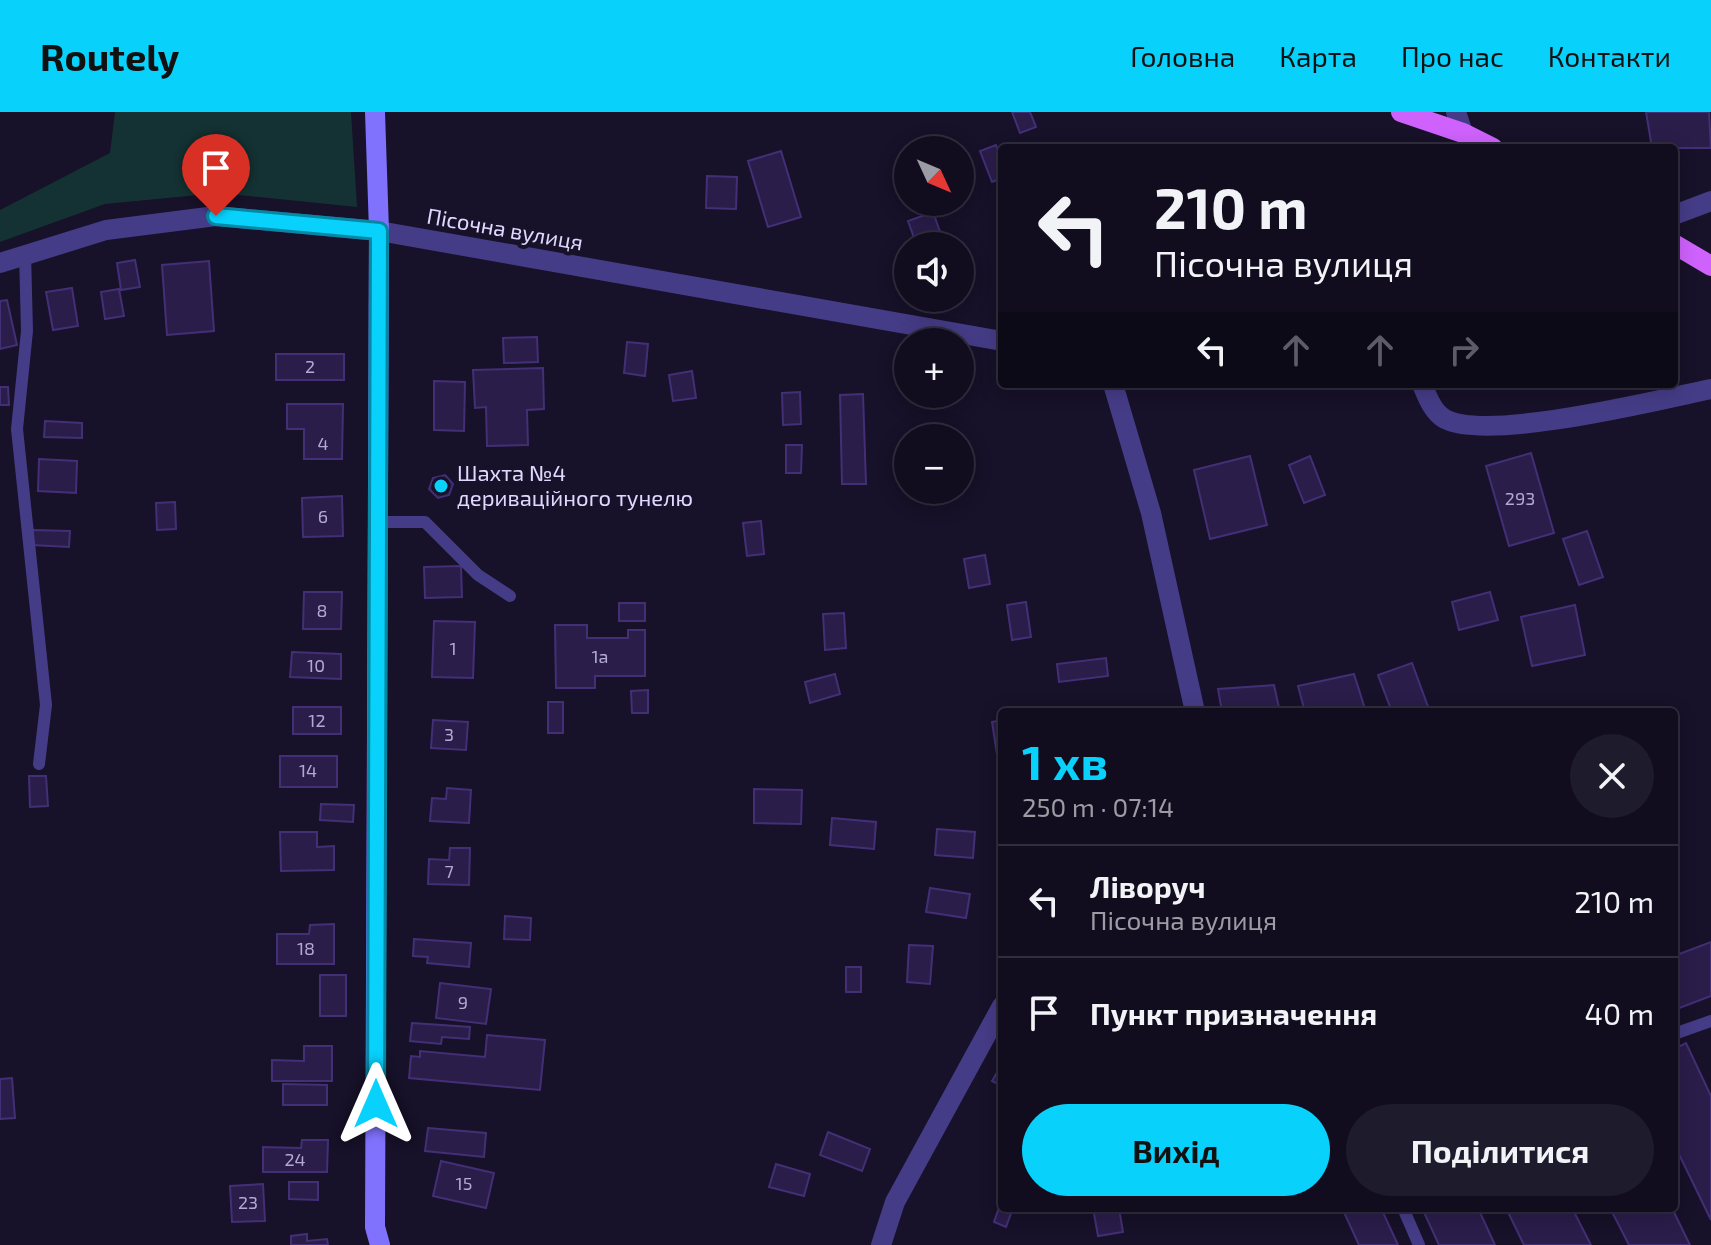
<!DOCTYPE html>
<html lang="uk">
<meta charset="utf-8">
<style>
body{margin:0;font-family:"Exo 2",sans-serif;background:#1e1b2c;color:#f1f3f6;height:100vh;display:flex;flex-direction:column;font-size:30px;white-space:nowrap}
*{box-sizing:border-box;margin:0}
p{font-size:26px;color:#9c9ca4}
.icon{flex:none;width:44px;height:44px;fill:none;stroke:currentColor;stroke-width:2;stroke-linecap:round;stroke-linejoin:round}
.map{position:relative;flex:1;overflow:hidden}
.details{position:absolute;left:998px;top:596px;width:680px;height:504px;display:flex;flex-direction:column;background:#110d1f;border-radius:8px;box-shadow:0 4px 20px #0003,0 0 0 2px #302d3d}
.details>*{flex:none}
.banner{position:absolute;left:998px;top:32px;width:680px;height:244px;border-radius:8px;box-shadow:0 4px 20px #0003,0 0 0 2px #302d3d;background:#110d1f;color:#f1f3f6;overflow:hidden}
.needle{width:52px;rotate:134deg}
.buttons{position:absolute;left:894px;top:24px;display:grid;gap:16px}
.buttons a{display:grid;place-items:center;width:80px;height:80px;border-radius:50%;background:#110d1f;box-shadow:0 4px 20px #0003,0 0 0 2px #302d3d;font-size:40px}
.pin{position:absolute;display:grid;place-items:center;width:68px;height:68px;color:#fff;margin:-82px -34px;border-radius:50% 50% 50% 0;rotate:-45deg;box-shadow:0 0 8px #0007}
.pin .icon{rotate:45deg}
.me{position:absolute;width:88px;margin:-44px;rotate:0deg;stroke-linejoin:round;filter:drop-shadow(0 0 6px #0008)}
.turn{display:flex;align-items:center;gap:28px;height:168px;padding:0 24px;font-size:36px}
.turn .icon{width:104px;height:104px;stroke-width:2.5}
.turn b{display:block;font-size:56px;line-height:68px}
.lanes{display:flex;align-items:center;height:76px;padding:0 24px;background:#0003;justify-content:center;gap:40px;direction:ltr}
.lanes .off{opacity:.35}
.round{display:grid;place-items:center;flex:none;width:84px;height:84px;border-radius:42px;background:#1e1b2c}
.summary{display:flex;align-items:center;justify-content:space-between;height:136px;padding:0 24px}
h1{font-size:48px;font-weight:700;line-height:60px;color:#08d1fc}
.cta{display:flex;gap:16px;margin-top:auto;padding:16px 24px}
.cta a{flex:1;height:92px;border-radius:48px;background:#08d1fc;color:#111;font-size:32px;font-weight:700;line-height:92px;text-align:center}
.cta a+a{background:#1e1b2c;color:#f1f3f6}
ul{padding:0;list-style:none}
li{display:flex;align-items:center;gap:24px;height:112px;padding:0 24px;border-top:2px solid #302d3d}
li div{flex:1}
li b{display:block;font-size:30px}
li em{font-style:normal}
header{display:flex;align-items:center;gap:48px;box-sizing:border-box;height:112px;padding:0 40px;background:#08d1fc;color:#111}
header strong{font-size:38px}
nav{display:flex;gap:44px;margin-inline-start:auto;font-size:28px}
.map>svg:first-child{display:block}
</style>
<header>
<strong>Routely</strong>
<nav><a>Головна</a><a>Карта</a><a>Про нас</a><a>Контакти</a></nav>
</header>
<div class="map">
<svg width="1711" height="1133" viewBox="0 0 1711 1133">
<rect width="100%" height="100%" fill="#171129"/>
<!-- green -->
<path fill="#143233" d="M115,0H351L357,95L219,81L105,92L0,130V98L110,41Z"/>
<!-- building -->
<path fill="#2a1d4a" stroke="#432f76" stroke-width="2" d="M1012,0H1030L1036,15L1020,21Z
M1646,0H1709L1711,36H1652Z
M996,33L1002,48V66L992,70L980,39Z
M781,39L801,105L768,115L748,49Z
M707,64L737,65L736,97L706,96Z
M933,100L945,134H917L908,109Z
M135,148L140,175L121,178L117,151Z
M209,149L214,219L167,223L162,153Z
M72,176L78,214L53,218L46,180Z
M119,177L124,204L105,207L101,180Z
M7,188L17,233L0,237V189Z
M537,225L538,250L504,251L503,226Z
M627,230L648,232L645,264L624,261Z
M276,242H344V268H276Z
M543,256L544,297L527,298L528,333L487,334L486,295L475,296L473,258Z
M692,259L696,286L673,289L669,263Z
M434,269L465,270L464,319L434,318Z
M0,275H8L9,293H0Z
M800,280L801,312L783,313L782,281Z
M863,282L866,372H842L840,283Z
M287,292H343L342,347H304V317H287Z
M45,309L82,311V326L44,325Z
M786,333H802L801,361H786Z
M1531,341L1554,421L1509,434L1486,354Z
M1250,344L1267,413L1210,427L1194,358Z
M1310,344L1325,383L1304,391L1289,353Z
M39,347L77,349L76,381L38,379Z
M445,363L453,372L449,383L438,386L429,377L433,366Z
M342,384L343,424L303,425L302,386Z
M175,390L176,417L157,418L156,391Z
M761,409L764,442L747,444L743,411Z
M33,418L70,419L69,435L32,433Z
M1587,419L1603,465L1579,473L1563,427Z
M985,443L990,472L969,476L964,447Z
M461,454L462,485L425,486L424,455Z
M304,480H342L341,517H303Z
M1490,480L1498,508L1459,518L1452,490Z
M1026,490L1031,525L1012,528L1007,493Z
M619,491H645V509H619Z
M1575,493L1585,543L1532,554L1521,505Z
M844,501L846,536L825,538L823,502Z
M434,509L475,510L473,566L432,565Z
M555,513H587V526H628V518H645V564H595V576H556Z
M292,540L341,542V567L290,565Z
M1106,546L1108,564L1059,570L1057,552Z
M1412,551L1430,600H1392L1378,563Z
M835,562L840,582L810,591L805,570Z
M1354,562L1366,600H1305L1298,574Z
M1274,573L1280,600H1222L1218,577Z
M648,578V601H632L631,579Z
M548,590H563V621H548Z
M293,595H341V622H293Z
M433,608L468,610L466,638L431,636Z
M1002,608V648L998,649L992,610Z
M280,644H337V675H280Z
M29,664H46L48,694L30,695Z
M447,676L471,678L469,711L430,709L432,686L446,687Z
M754,677L802,678L801,712L754,711Z
M321,692L354,693L353,710L320,708Z
M832,706L876,710L874,737L830,733Z
M937,717L975,720L973,746L935,743Z
M280,720H317V735L334,734V758L281,759Z
M450,736H470L469,773L428,772L429,747L449,748Z
M930,776L970,782L966,806L926,800Z
M505,804L531,806L530,828L504,827Z
M334,812V852H277V822H309L310,813Z
M414,827L471,831L469,855L427,851L428,845L413,844Z
M1711,830V884L1674,898V844Z
M909,833L933,834L930,872L907,870Z
M846,855H861V880H846Z
M320,863H346V904H320Z
M440,871L491,877L486,912L436,906Z
M412,911L470,915L469,927L442,925L441,932L410,929Z
M487,923L545,928L540,978L409,966L411,944L420,945V939L485,945Z
M1686,931L1711,984V1108L1674,1032V937Z
M304,934H332V969H272V948L304,949Z
M1002,952V974L992,969Z
M12,966L15,1006L0,1007V967Z
M283,972L327,973V993H283Z
M428,1016L486,1021L484,1045L425,1039Z
M828,1020L870,1037L862,1059L820,1043Z
M302,1028H328L327,1060H263V1035L301,1036Z
M441,1049L494,1061L486,1096L433,1084Z
M776,1052L810,1062L804,1084L769,1075Z
M289,1070H318V1088L289,1087Z
M263,1072L265,1109L232,1110L230,1074Z
M1002,1087V1096H1013L1006,1115L994,1110Z
M1093,1096H1119L1123,1120L1098,1124Z
M1342,1096H1381L1398,1133H1359Z
M1422,1096H1478L1495,1133H1439Z
M1506,1096H1572L1591,1133H1524Z
M1610,1096H1672L1690,1133H1629Z
M307,1122V1129L327,1127L328,1133H291V1124Z"/>
<g fill="none" stroke-linecap="round" stroke-linejoin="round">
<!-- lane -->
<path stroke="#453c87" stroke-width="12" d="M25,141L27,219L17,317L46,593L39,652
M378,410H425L478,463L510,484
M1674,922L1711,909
M1403,1096L1419,1133"/>
<!-- street -->
<path stroke="#453c87" stroke-width="20" d="M1456,0L1463,21
M1674,103L1711,89
M0,151L106,118L216,104L379,119L1002,229
M1113,272L1151,401L1195,600
M1422,272C1427,284 1433,301 1445,307C1488,330 1658,288 1711,277
M881,1133L895,1090L1002,894"/>
<!-- secondary -->
<path stroke="#8072fd" stroke-width="20" d="M375,0L379,119L375,1115L380,1133"/>
<!-- primary -->
<path stroke="#cf62fd" stroke-width="20" d="M1401,0L1463,21L1493,36
M1674,132L1711,154"/>
</g>
<g fill="none" stroke-linecap="round" stroke-linejoin="round">
<defs>
<path id="route" d="M216,104L379,119L376,992"/>
</defs>
<!-- route casing -->
<use href="#route" stroke="#0588a4" stroke-width="20"/>
<!-- route -->
<use href="#route" stroke="#08d1fc" stroke-width="14"/>
</g>
<!-- markers -->
<circle fill="#08d1fc" stroke="#171129" stroke-width="3" cx="441" cy="374" r="8"/>
<g text-anchor="middle" stroke-width="8" stroke-linejoin="round" paint-order="stroke">
<!-- number labels -->
<g font-size="18" fill="#b2aad2">
<text x="310" y="261">2</text>
<text x="323" y="338">4</text>
<text x="1520" y="393">293</text>
<text x="323" y="411">6</text>
<text x="322" y="505">8</text>
<text x="453" y="543">1</text>
<text x="600" y="551">1а</text>
<text x="316" y="560">10</text>
<text x="317" y="615">12</text>
<text x="449" y="629">3</text>
<text x="308" y="665">14</text>
<text x="449" y="766">7</text>
<text x="306" y="843">18</text>
<text x="463" y="897">9</text>
<text x="295" y="1054">24</text>
<text x="464" y="1078">15</text>
<text x="248" y="1097">23</text>
</g>
<!-- street labels -->
<g font-size="22" fill="#e0d9ff" stroke="#171129">
<text transform="translate(505 117) rotate(10)" y="8">Пісочна вулиця</text>
</g>
<!-- poi labels -->
<g font-size="22" fill="#e0d9ff" stroke="#171129" text-anchor="start">
<text x="457" y="369">Шахта №4<tspan x="457" dy="25">дериваційного тунелю</tspan></text>
</g>
</g>
</svg>
<div class="buttons">
<a><svg class="needle" viewBox="-14 -14 28 28"><path d="M0-13l5 13h-10z" fill="#e53935"/><path d="M0 13l5-13h-10z" fill="#9c9ca4"/></svg></a>
<a><svg class="icon" aria-label="sound" viewBox="0 0 24 24"><path d="M4 9h4l5-4v14l-5-4H4zM17 9q2 3 0 6"/></svg></a>
<a>+</a>
<a>−</a>
</div>
<div class="pin" style="left:216px;top:104px;background:#d93025"><svg class="icon" aria-label="arrive" viewBox="0 0 24 24"><path d="M6 21V4h12l-3 4 3 4H6"/></svg></div>
<svg class="me" style="left:376px;top:992px" viewBox="-20 -20 40 40"><path d="M0-17L14 15 0 8-14 15z" fill="#08d1fc" stroke="#fff" stroke-width="4"/></svg>
<div class="banner">
<div class="turn"><svg class="icon" aria-label="left" viewBox="0 0 24 24"><path d="M17 20v-9H6M10 6l-5 5 5 5"/></svg><div><b>210 m</b>Пісочна вулиця</div></div>
<div class="lanes"><svg class="icon" aria-label="left" viewBox="0 0 24 24"><path d="M17 20v-9H6M10 6l-5 5 5 5"/></svg><svg class="icon off" aria-label="ahead" viewBox="0 0 24 24"><path d="M12 20V5M6 11l6-6 6 6"/></svg><svg class="icon off" aria-label="ahead" viewBox="0 0 24 24"><path d="M12 20V5M6 11l6-6 6 6"/></svg><svg class="icon off" aria-label="right" viewBox="0 0 24 24"><path d="M7 20v-9h11M14 6l5 5-5 5"/></svg></div>
</div>
<section class="details">
<div class="summary"><div><h1>1 хв</h1><p>250 m · 07:14</p></div><a class="round"><svg class="icon" aria-label="close" viewBox="0 0 24 24"><path d="M6 6l12 12M18 6L6 18"/></svg></a></div>
<ul>
<li><svg class="icon" aria-label="left" viewBox="0 0 24 24"><path d="M17 20v-9H6M10 6l-5 5 5 5"/></svg><div><b>Ліворуч</b><p>Пісочна вулиця</p></div><em>210 m</em></li>
<li><svg class="icon" aria-label="arrive" viewBox="0 0 24 24"><path d="M6 21V4h12l-3 4 3 4H6"/></svg><div><b>Пункт призначення</b></div><em>40 m</em></li>
</ul>
<div class="cta"><a>Вихід</a><a>Поділитися</a></div>
</section>
</div>
